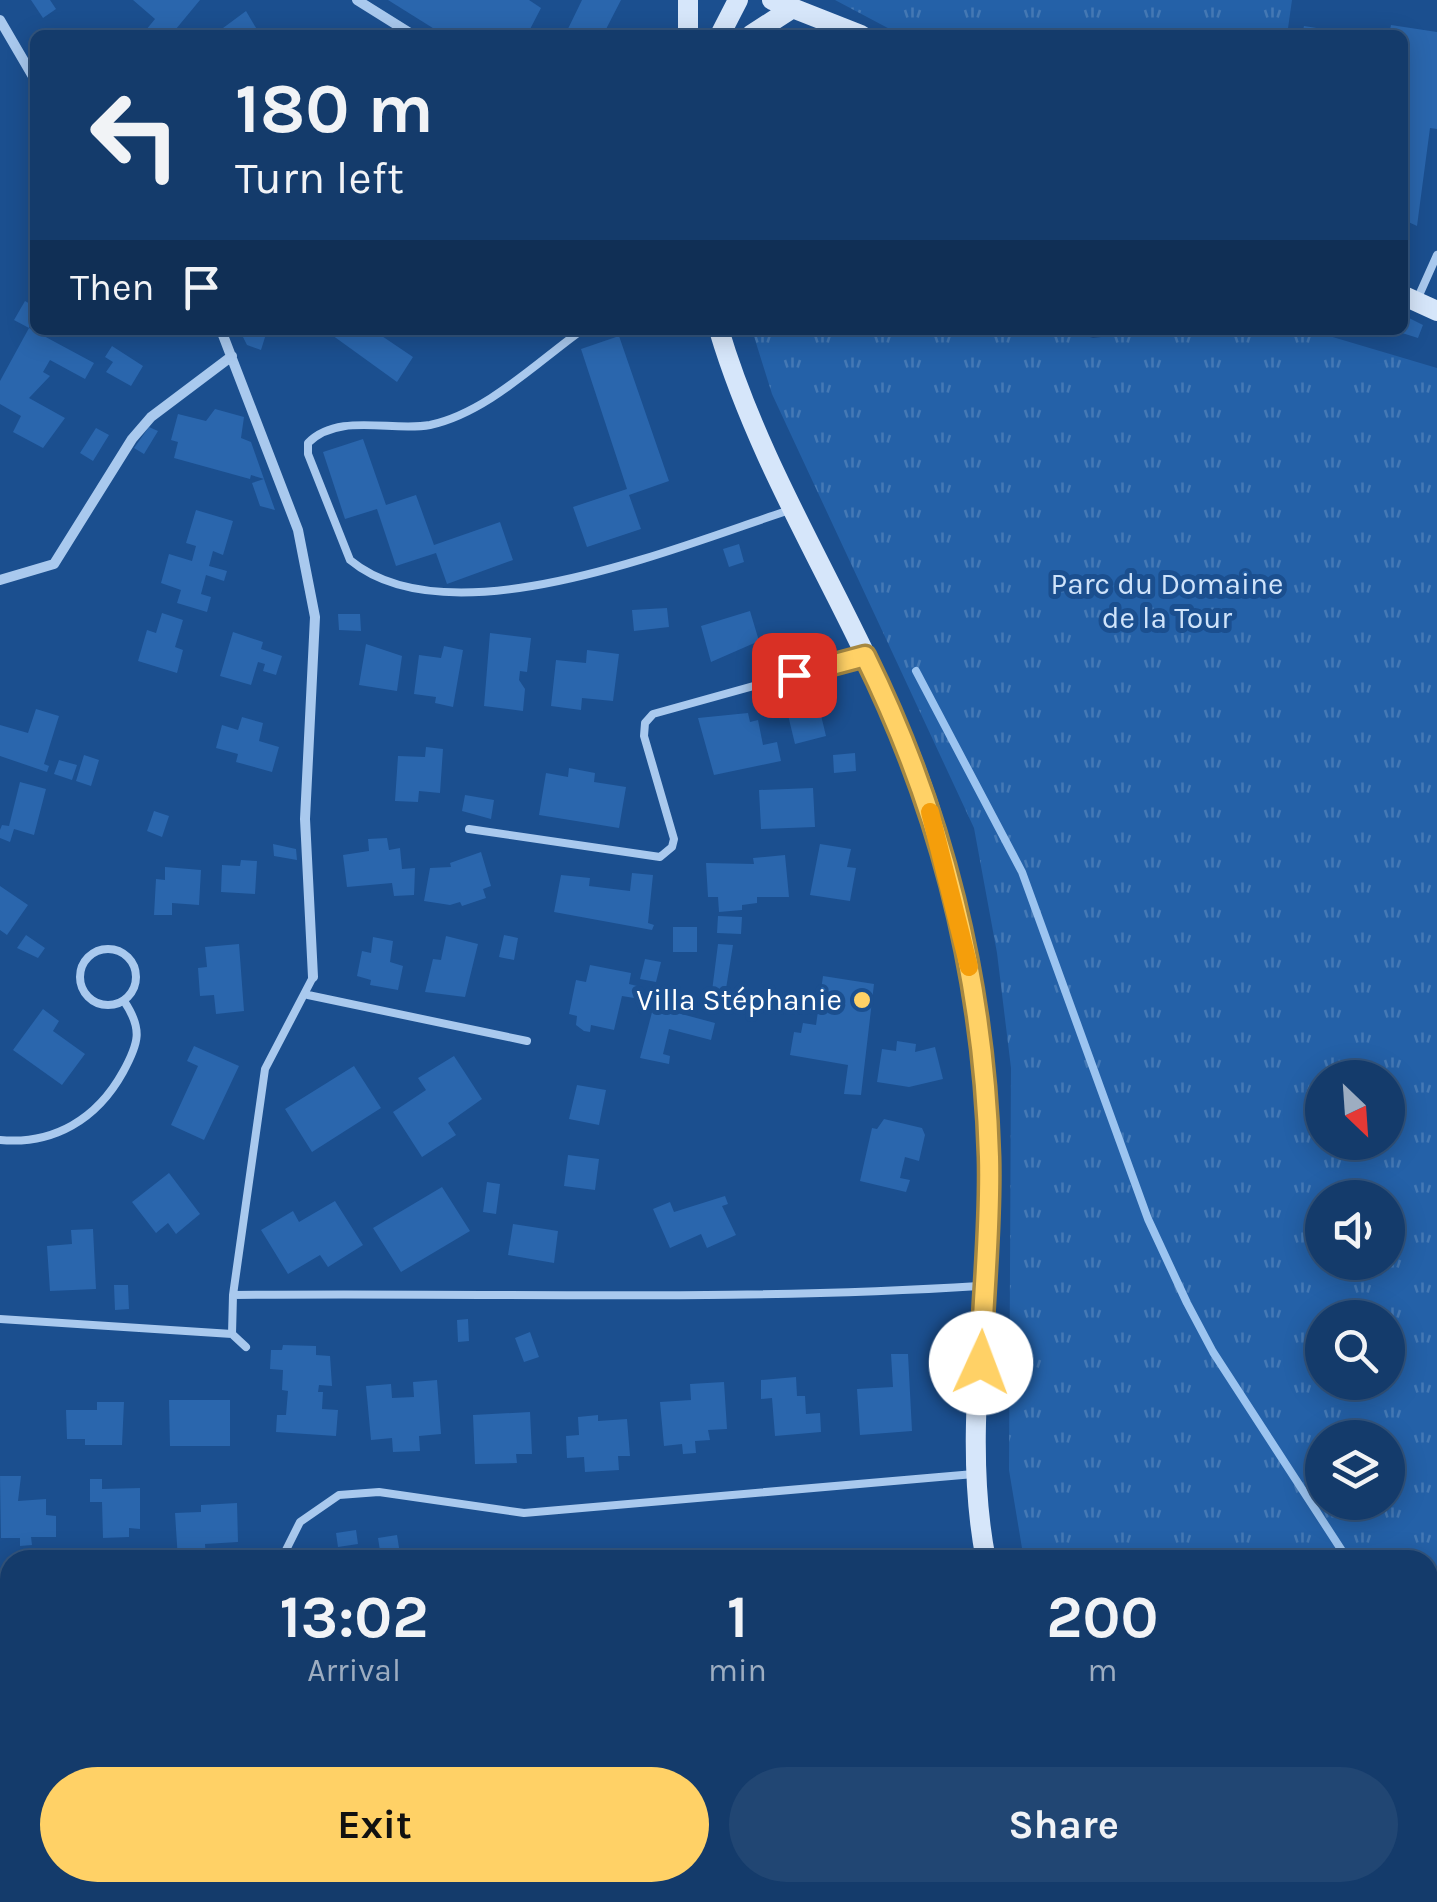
<!DOCTYPE html>
<meta charset="utf-8">
<style>
body{margin:0;font-family:Karla,sans-serif;background:#214673;color:#f1f3f6;height:100vh;display:flex;flex-direction:column;font-size:38px;white-space:nowrap}
*{box-sizing:border-box;margin:0}
p{font-size:32px;color:#9dadc1}
.icon{flex:none;width:55px;height:55px;fill:none;stroke:currentColor;stroke-width:2;stroke-linecap:round;stroke-linejoin:round}
.map{position:relative;flex:1;overflow:hidden}
.sheet{position:absolute;left:0px;top:1550px;width:1438px;height:352px;display:flex;flex-direction:column;background:#143b6b;border-radius:30px 30px 0 0;box-shadow:0 5px 25px #0003,0 0 0 2px #33557e}
.sheet>*{flex:none}
.hud{position:absolute;left:30px;top:30px;width:1378px;height:305px;border-radius:15px;box-shadow:0 5px 25px #0003,0 0 0 2px #33557e;background:#143b6b;color:#f1f3f6;overflow:hidden}
.needle{width:65px;rotate:155deg}
.fabs{position:absolute;left:1305px;top:1060px;display:grid;gap:20px}
.fabs a{display:grid;place-items:center;width:100px;height:100px;border-radius:50%;background:#143b6b;box-shadow:0 5px 25px #0003,0 0 0 2px #33557e;font-size:50px}
.pin{position:absolute;display:grid;place-items:center;width:85px;height:85px;color:#fff;margin:-42px;border-radius:20px;box-shadow:0 5px 15px #0006}
.me{position:absolute;width:110px;margin:-55px;rotate:2deg;stroke-linejoin:round;filter:drop-shadow(0 0 8px #0008)}
.turn{display:flex;align-items:center;gap:35px;height:210px;padding:0 40px;font-size:45px}
.turn .icon{width:130px;height:130px;stroke-width:2.5}
.turn b{display:block;font-size:70px;line-height:85px}
.then{display:flex;align-items:center;height:95px;padding:0 40px;background:#0003;gap:20px;font-size:38px}
.eta{display:flex;justify-content:space-evenly;align-items:center;height:170px;text-align:center}
.eta b{font-size:60px;font-weight:700;line-height:70px}
.action{display:flex;gap:20px;margin-top:auto;padding:20px 40px}
.action a{flex:1;height:115px;border-radius:60px;background:#ffd166;color:#111;font-size:40px;font-weight:700;line-height:115px;text-align:center}
.action a+a{background:#214673;color:#f1f3f6}
.map>svg:first-child{display:block}
</style>
<div class="map">
<svg width="1437" height="1902" viewBox="0 0 1437 1902">
<defs>
<pattern id="grass-tufts" width="24" height="20" patternUnits="userSpaceOnUse" patternTransform="scale(2.5)"><rect width="24" height="20" fill="#2461a8"/><path d="M3 7l-1-3M5 7V3M7 7l1-3M15 17l-1-3M17 17v-4M19 17l1-3" fill="none" stroke="#4579b5"/></pattern>
</defs>
<rect width="100%" height="100%" fill="#1b4f8f"/>
<!-- grass -->
<path fill="url(#grass-tufts)" fill-rule="evenodd" d="M835,0H1292L1287,35H901Z
M752,330H1067L1093,338L1162,330H1309L1437,368V1902H1153L1149,1893L1428,1892V1560H1024L1009,1470L1011,1068L997,953L974,828L772,394ZM1322,1078H1388V1142H1322ZM1322,1198H1388V1262H1322ZM1322,1318H1388V1382H1322ZM1322,1438H1388V1502H1322Z"/>
<g fill="none" stroke-linecap="round" stroke-linejoin="round">
<!-- stream -->
<path stroke="#9cc4f0" stroke-width="8" d="M916,671L1022,872L1148,1219L1187,1303L1213,1352L1348,1560
M1428,1657L1437,1668"/>
</g>
<!-- building -->
<path fill="#2a66ad" d="M31,0H50L56,9L43,18Z
M133,0H200L171,35H152L146,30L155,19Z
M388,0H529L541,8L527,35H465L457,30L455,35H444Z
M582,0H621L603,35H565Z
M246,11L259,33L221,35L219,31Z
M1391,25L1437,32V129L1430,128L1417,226L1402,219V35H1389Z
M1304,26L1348,33V35H1302Z
M25,301L35,307L29,328L14,320Z
M1403,315L1423,325L1418,338L1402,333Z
M29,328L94,363L85,379L50,360L43,372L50,376L29,398L65,418L43,448L13,432L21,416L0,404V381Z
M244,330L266,334L261,350L247,345L241,333Z
M325,330H373L413,357L397,382Z
M619,336L669,481L629,495L641,529L587,547L573,507L627,489L581,349Z
M112,346L143,366L131,386L106,372L113,362L105,357Z
M215,409L244,417L241,438L251,442L264,479L275,510L260,506L252,483L264,479L251,475L250,479L174,458L178,442L171,440L178,414L206,421Z
M149,427L158,431L144,454L134,448Z
M96,428L109,435L93,461L80,453Z
M363,439L386,505L416,495L434,545L500,522L513,560L447,584L436,553L396,566L377,509L345,519L323,452Z
M196,510L233,521L223,555L213,551L209,566L227,571L224,581L206,575L201,594L211,597L207,612L177,603L181,590L161,583L169,554L192,561L196,546L186,543Z
M739,544L744,562L729,567L723,549Z
M667,608L669,627L634,631L632,610Z
M750,611L759,641L711,662L701,626Z
M162,613L183,620L175,647L183,650L177,673L138,661L147,630L156,633Z
M338,614H360L361,631L339,630Z
M233,632L263,642L261,649L282,656L276,675L263,671L265,664L258,662L251,685L220,676Z
M490,633L531,638L527,672L520,671L519,680L525,689L523,711L484,706Z
M366,644L402,656L397,691L359,685Z
M444,646L463,650L453,707L435,703L436,697L414,694L419,655L441,658Z
M587,650L619,654L613,701L582,698L581,710L551,706L556,660L586,663Z
M819,707L826,736L795,744L788,715Z
M36,709L59,716L44,764L49,766L47,772L0,756V725L28,733Z
M748,713L750,722L758,720L763,745L777,742L781,761L714,775L698,718Z
M242,717L263,723L259,741L279,747L272,772L236,762L238,754L216,748L222,725L238,730Z
M426,747L443,749L440,793L419,791L418,802L395,801L398,756L425,757Z
M855,753L856,771L834,773L833,755Z
M84,755L99,760L91,786L76,781Z
M59,760L77,765L72,780L54,774Z
M569,768L595,773L594,782L626,787L619,828L539,815L546,773L568,777Z
M20,782L46,789L34,835L14,829L10,842L0,838V830L2,825L9,826Z
M813,788L815,827L761,829L759,790Z
M465,795L494,800L491,819L462,811Z
M154,811L169,816L162,837L147,831Z
M387,838L389,850L400,848L402,869L415,868L414,895L394,896L392,883L347,887L343,855L369,851L368,839Z
M273,844L296,849L297,860L274,856Z
M820,844L851,849L847,867L856,868L850,901L810,895Z
M481,852L491,886L483,889L486,898L462,906L460,902L450,905L424,901L430,868L451,867L450,863Z
M785,855L789,897H757V903L742,905V910L719,912L718,897H708L706,863L754,864L753,858Z
M241,860L257,861L255,894L221,892L222,865L240,866Z
M165,867L201,870L199,905L172,903V915H154L156,879L165,880Z
M632,873L653,875L648,923L654,925L652,930L554,912L561,875L590,878L589,886L630,891Z
M0,886L28,905L7,935L0,930Z
M718,916L742,917L741,934L717,933Z
M673,927H697V952H673Z
M26,935L45,948L38,958L17,948Z
M504,935L518,938L514,960L499,957Z
M446,936L478,944L465,997L425,992L433,959L441,960Z
M373,937L393,941L390,962L403,966L398,990L370,985L371,980L357,976L362,951L371,953Z
M239,944L244,1011L216,1014L214,995L200,996L198,968L207,967L205,947Z
M718,944L733,945L725,995L712,991Z
M645,959L661,962L656,982L640,979Z
M590,965L631,973L629,984L637,986L634,998L622,996L614,1030L591,1025L590,1032L584,1031L576,1025L577,1016L569,1014L576,980L586,982Z
M823,976L874,984L861,1095L844,1094L848,1065L790,1055L794,1032L801,1033L803,1023L816,1025Z
M656,997L676,1002L674,1012L715,1023L711,1040L669,1029L663,1054L670,1056L669,1064L640,1058Z
M43,1009L59,1021L53,1031L85,1054L62,1085L13,1050Z
M897,1041L916,1044L915,1052L935,1047L943,1079L909,1087L877,1082L882,1049L896,1051Z
M194,1046L239,1066L204,1140L171,1125L198,1066L187,1061Z
M454,1056L482,1099L448,1123L456,1135L422,1157L393,1112L426,1090L418,1078Z
M354,1066L381,1108L312,1152L285,1109Z
M577,1085L606,1090L599,1125L569,1119Z
M884,1119L922,1128L925,1135L919,1161L905,1157L900,1178L910,1180L906,1192L860,1181L872,1128L877,1129Z
M568,1155L599,1159L595,1190L564,1186Z
M169,1173L200,1214L176,1234L168,1223L156,1233L132,1202Z
M487,1182L500,1184L496,1214L483,1212Z
M442,1187L470,1231L401,1272L373,1228Z
M725,1196L728,1204L722,1206L736,1235L707,1248L701,1234L670,1248L653,1209L670,1202L674,1212Z
M335,1201L363,1245L328,1267L320,1255L288,1274L261,1230L293,1211L299,1222Z
M513,1224L558,1231L554,1263L508,1255Z
M93,1229L96,1289L50,1291L47,1246L72,1244L71,1230Z
M114,1285H128L129,1309L115,1310Z
M468,1319L469,1341L458,1342L457,1320Z
M530,1332L539,1357L524,1362L515,1338Z
M283,1345L316,1346V1355L330,1356L332,1386L319,1385L318,1392H323L322,1409L338,1410L336,1436L276,1432L277,1415H286L288,1391L282,1390L283,1370L270,1369L271,1350H282Z
M891,1354H908L912,1431L860,1435L857,1389L893,1387Z
M796,1377L797,1396H805L806,1414L820,1413L821,1432L775,1436L772,1398L761,1399V1380Z
M437,1380L441,1434L419,1436L420,1451L393,1452L392,1438L371,1440L366,1386L391,1384L392,1398L414,1397L413,1382Z
M724,1382L727,1429L708,1430L710,1440L695,1441L696,1453L683,1454L682,1444L664,1446L660,1402L691,1400L690,1384Z
M169,1400H230V1446H170Z
M97,1402H124L122,1445H85V1439H67L66,1410H97Z
M530,1412L532,1454H516L517,1463L475,1464L473,1415Z
M598,1415V1421L627,1419L630,1456H618L619,1470L585,1472L584,1457L567,1458L566,1436L579,1435L578,1417Z
M0,1476H21L18,1501L46,1499V1515L56,1516V1537H31L32,1545L20,1546V1538H1Z
M90,1479H102V1489L140,1488V1529L129,1528V1537L103,1538L102,1502H90Z
M237,1503L238,1542L205,1544L206,1559L178,1560L175,1513L201,1512V1505Z
M356,1530L358,1544L338,1547L336,1533Z
M397,1535L401,1560H361L360,1554L380,1551L378,1538Z
M124,1892H167V1894L146,1898L147,1902H126Z
M384,1892H463L464,1902H385Z
M495,1892H582L583,1896L581,1902L542,1900L541,1896L496,1902Z
M662,1892H695V1902H662Z
M972,1892H1040L1050,1902H976Z"/>
<g fill="none" stroke-linecap="round" stroke-linejoin="round">
<!-- service -->
<path stroke="#a9c9ee" stroke-width="8" d="M1416,302L1437,255
M582,330C536,363 486,413 430,425C392,432 338,412 308,443V454L350,560C450,643 681,545 790,510
M469,829L660,857L672,847L674,839L644,736L645,723L653,714L865,655
M80 977a28 28 0 1 1 56 0a28 28 0 1 1-56 0Z
M308,995L527,1041
M0,1140C54,1145 97,1119 123,1072C139,1043 143,1029 124,1001
M233,1295C482,1292 730,1302 979,1286
M0,1319L232,1334
M246,1347L232,1334L233,1295L265,1069L313,977
M281,1560L300,1522L339,1495L379,1492L524,1513L974,1474
M0,1600H10
M0,1763L10,1761
M19,1892L22,1902
M628,1892L631,1902
M206,1902L208,1892
M345,1902L347,1892"/>
<!-- minor -->
<path stroke="#a9c9ee" stroke-width="10" d="M357,0L413,35
M0,20L35,80
M221,330L298,530L315,617L305,819L313,977
M0,580L54,564L132,439L151,417L232,356"/>
<!-- secondary -->
<path stroke="#d6e6fa" stroke-width="20" d="M772,0L861,35
M688,35V0
M720,35L738,0
M751,35L791,9
M1402,295L1437,311
M719,330C761,471 843,595 900,730C930,799 951,874 966,948C985,1042 992,1139 987,1234C982,1340 965,1455 986,1560
M1114,1892L1119,1902"/>
</g>
<g fill="none" stroke-linecap="round" stroke-linejoin="round">
<defs>
<path id="route" d="M794,675L865,656C942,812 984,982 989,1157C991,1225 983,1294 981,1363"/>
</defs>
<!-- route casing -->
<use href="#route" stroke="#a68842" stroke-width="25"/>
<!-- route -->
<use href="#route" stroke="#ffd166" stroke-width="18"/>
<!-- slow -->
<path stroke="#f59e0b" stroke-width="18" d="M930,812L969,967"/>
</g>
<!-- markers -->
<circle fill="#ffd166" stroke="#1b4f8f" stroke-width="4" cx="862" cy="1000" r="10"/>
<g text-anchor="middle" stroke-width="10" stroke-linejoin="round" paint-order="stroke">
<!-- park labels -->
<g font-size="30" fill="#cfe3fa" stroke="#1b4f8f">
<text x="1167" y="594">Parc du Domaine<tspan x="1167" dy="34">de la Tour</tspan></text>
</g>
<!-- poi labels -->
<g font-size="30" fill="#fff" stroke="#1b4f8f" text-anchor="end">
<text x="842" y="1010">Villa Stéphanie</text>
</g>
</g>
</svg>
<div class="fabs">
<a><svg class="needle" viewBox="-14 -14 28 28"><path d="M0-13l5 13h-10z" fill="#e53935"/><path d="M0 13l5-13h-10z" fill="#9dadc1"/></svg></a>
<a><svg class="icon" aria-label="sound" viewBox="0 0 24 24"><path d="M4 9h4l5-4v14l-5-4H4zM17 9q2 3 0 6"/></svg></a>
<a><svg class="icon" aria-label="search" viewBox="0 0 24 24"><circle cx="10" cy="10" r="6"/><path d="M15 15l6 6"/></svg></a>
<a><svg class="icon" aria-label="layers" viewBox="0 0 24 24"><path d="M12 4l9 5-9 5-9-5zM3 14l9 5 9-5"/></svg></a>
</div>
<div class="pin" style="left:794px;top:675px;background:#d93025"><svg class="icon" aria-label="arrive" viewBox="0 0 24 24"><path d="M6 21V4h12l-3 4 3 4H6"/></svg></div>
<svg class="me" style="left:981px;top:1363px" viewBox="-20 -20 40 40"><circle r="19" fill="#fff"/><path d="M0-13L10 11 0 6-10 11z" fill="#ffd166"/></svg>
<div class="hud">
<div class="turn"><svg class="icon" aria-label="left" viewBox="0 0 24 24"><path d="M17 20v-9H6M10 6l-5 5 5 5"/></svg><div><b>180 m</b>Turn left</div></div>
<div class="then">Then<svg class="icon" aria-label="arrive" viewBox="0 0 24 24"><path d="M6 21V4h12l-3 4 3 4H6"/></svg></div>
</div>
<section class="sheet">
<div class="eta">
<div><b>13:02</b><p>Arrival</p></div>
<div><b>1</b><p>min</p></div>
<div><b>200</b><p>m</p></div>
</div>
<div class="action"><a>Exit</a><a>Share</a></div>
</section>
</div>
